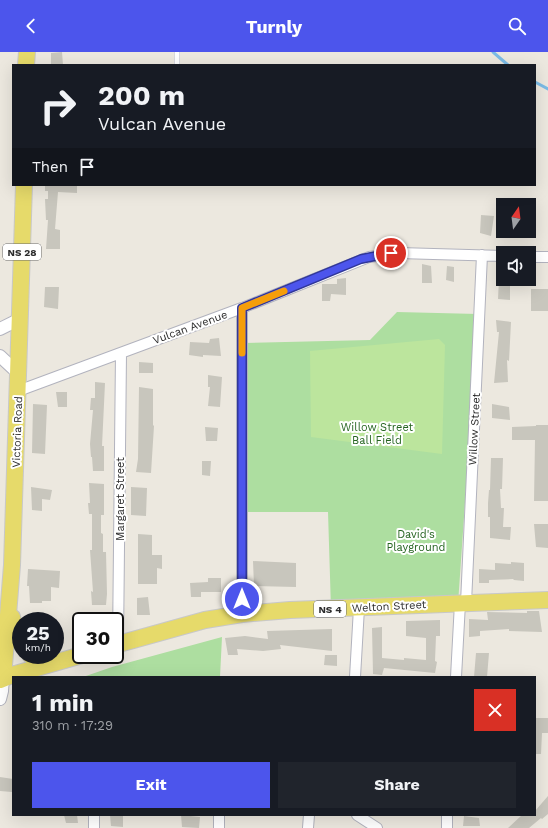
<!DOCTYPE html>
<meta charset="utf-8">
<style>
body{margin:0;font-family:"Work Sans",sans-serif;background:#20242c;color:#f1f3f6;height:100vh;display:flex;flex-direction:column;font-size:15px;white-space:nowrap}
*{box-sizing:border-box;margin:0}
p{font-size:13px;color:#9ea1a6}
.icon{flex:none;width:22px;height:22px;fill:none;stroke:currentColor;stroke-width:2;stroke-linecap:round;stroke-linejoin:round}
.map{position:relative;flex:1;overflow:hidden}
.side{position:absolute;left:12px;top:624px;width:524px;height:140px;display:flex;flex-direction:column;background:#171b24;border-radius:0px;box-shadow:0 4px 16px #0002}
.side>*{flex:none}
.banner{position:absolute;left:12px;top:12px;width:524px;height:122px;border-radius:0px;box-shadow:0 4px 16px #0002;background:#171b24;color:#f1f3f6;overflow:hidden}
.needle{width:26px;rotate:14deg}
.controls{position:absolute;left:496px;top:146px;display:grid;gap:8px}
.controls a{display:grid;place-items:center;width:40px;height:40px;border-radius:0px;background:#171b24;box-shadow:0 4px 16px #0002;font-size:20px}
.speed{position:absolute;left:12px;top:560px;display:flex;gap:8px;font-size:20px;font-weight:700;text-align:center}
.speed>*{display:grid;place-content:center;width:52px;height:52px;border-radius:50%;background:#171b24;box-shadow:0 4px 16px #0002;line-height:1}
.speed small{font-size:10px;font-weight:400}
.speed .limit{border:2px solid #111;border-radius:6px;background:#fff;color:#111}
.pin{position:absolute;display:grid;place-items:center;width:34px;height:34px;color:#fff;margin:-17px;border:2px solid #fff;border-radius:50%;box-shadow:0 1px 4px #0007}
.me{position:absolute;width:44px;margin:-22px;rotate:0deg;stroke-linejoin:round;filter:drop-shadow(0 0 3px #0008)}
.turn{display:flex;align-items:center;gap:14px;height:84px;padding:0 20px;font-size:18px}
.turn .icon{width:52px;height:52px;stroke-width:2.5}
.turn b{display:block;font-size:28px;line-height:34px}
.then{display:flex;align-items:center;height:38px;padding:0 20px;background:#0003;gap:8px;font-size:15px}
.round{display:grid;place-items:center;flex:none;width:42px;height:42px;border-radius:0px;background:#20242c}
.head{display:flex;align-items:center;justify-content:space-between;height:68px;padding:0 20px}
h1{font-size:24px;font-weight:700;line-height:30px}
.primary-button{display:flex;gap:8px;margin-top:auto;padding:8px 20px}
.primary-button a{flex:1;height:46px;border-radius:0px;background:#4c55ec;color:#fff;font-size:16px;font-weight:700;line-height:46px;text-align:center}
.primary-button a+a{background:#20242c;color:#f1f3f6}
header{display:flex;justify-content:space-between;align-items:center;height:52px;padding:0 20px;background:#4c55ec;color:#fff;font-size:18px;font-weight:700}
.map>svg:first-child{display:block}
</style>
<header><svg class="icon" aria-label="back" viewBox="0 0 24 24"><path d="M15 5l-7 7 7 7"/></svg>Turnly<svg class="icon" aria-label="search" viewBox="0 0 24 24"><circle cx="10" cy="10" r="6"/><path d="M15 15l6 6"/></svg></header>
<div class="map">
<svg width="548" height="776" viewBox="0 0 548 776">
<rect width="100%" height="100%" fill="#ece8df"/>
<!-- green -->
<path fill="#addea0" d="M397,260L478,262L458,552L331,557L328,460H242V291L370,288Z
M222,585L220,625H83L112,615Z"/>
<!-- pitch -->
<path fill="#bce59d" d="M439,287L445,293L442,402L311,385L310,299Z"/>
<g fill="none" stroke-linecap="round" stroke-linejoin="round">
<!-- stream -->
<path stroke="#7bbbe6" stroke-width="3" d="M493,0L508,13
M535,30L548,37"/>
</g>
<!-- building -->
<path fill="#c8c6bd" d="M62,0L63,13H51V1Z
M45,133H77V141L58,140L55,177L60,178V197H46L48,168H46L45,147H48V139H45Z
M481,163L494,164L491,184L480,181Z
M422,212L431,214L432,231H422Z
M447,214L454,215V230L446,228Z
M346,226V243L331,242L330,249H322V232H337V227Z
M499,227L510,229V248L498,247Z
M45,235H59L58,257L44,255Z
M531,237H548V259H531Z
M496,268L511,270L509,309L507,308L508,330L494,331L499,280H497Z
M219,286L221,304L203,303V305L189,303L190,290L209,291L210,287Z
M139,310L153,311V321H139Z
M208,323L222,325L220,355L208,354L210,335H208Z
M95,330L105,331L102,394H104V419H93L92,405H91L90,392L93,358H90L91,346H95Z
M139,335L153,337V373L154,374L151,421L136,420L138,407Z
M56,340H67V355H58Z
M33,352L47,353L45,402L32,401Z
M492,352L509,355L510,368L492,366Z
M536,373H548V449H534L535,388H512V375L536,374Z
M205,375L218,376L217,389H206Z
M491,406H503L502,437H500L501,456H504L503,475H511L510,488L490,486V465H488V451L489,438H490Z
M202,409H211L210,424L202,423Z
M89,431L104,432V463H101V481L103,482V500H106L107,542L106,553H92L91,539L93,540L90,498H92V462H89L88,451H90Z
M31,435L52,438L50,448L42,447V459L32,458Z
M131,435L147,436L146,464L131,463Z
M534,472H548V496L536,495Z
M138,482L152,483V503H162V517L157,516V532H138Z
M253,509L296,511V535L254,534Z
M511,510L524,511V529L514,528L513,527L489,528V531H479V517L495,518V511L511,512Z
M28,517L60,519L59,536L51,535V549H42V551H30L29,534H27Z
M208,526H221V540H201V545H191L190,531L208,530Z
M148,545L150,563H137V546Z
M527,559H539L542,580L509,579V577L480,579V584L469,585V567L488,568L487,560L527,561Z
M440,568V584H436L435,609L437,610L435,621L384,616L382,623L373,622L372,576L382,575V606L404,608V606L426,608V586L406,584V569Z
M332,577V599L280,593L281,597L263,599L237,597L238,603H228L225,586L245,584L268,587L267,579Z
M476,601H489L487,625H474Z
M325,603H337V614L324,613Z
M535,666H548V681H542L541,702H535Z
M0,725L13,727L12,740L0,739Z
M548,744V762L542,767L541,766L529,776H508L522,763H535V759Z
M64,763H77L78,771H66Z
M110,763H123V775L111,774Z
M181,763L200,765L199,776L182,775Z
M464,764L479,766L480,774H463Z"/>
<g fill="none" stroke-linecap="round" stroke-linejoin="round">
<defs>
<path id="service" d="M177,0V13"/>
<path id="minor" d="M529,205H548
M18,339L242,256L369,205L399,201L503,204
M466,551L482,203
M242,562V256
M118,592L121,301
M355,625L359,556
M456,625L460,551
M357,763L377,776
M94,776V763
M219,776V763
M308,776L309,763
M447,776V763"/>
<path id="tertiary" d="M0,277L20,267
M0,304L18,321
M0,647L2,639L3,626"/>
<path id="primary" d="M26,13L27,0
M12,565L17,585L21,592
M115,593L205,568L242,562L290,558L548,548
M30,603L40,608L54,610
M3,626L12,513L24,133
M0,628L12,623L82,603"/>
</defs>
<!-- service casing -->
<use href="#service" stroke="#b2b3be" stroke-width="6"/>
<!-- minor casing -->
<use href="#minor" stroke="#b2b3be" stroke-width="12"/>
<!-- tertiary casing -->
<use href="#tertiary" stroke="#b2b3be" stroke-width="14"/>
<!-- primary casing -->
<use href="#primary" stroke="#c8c8c8" stroke-width="18"/>
<!-- service -->
<use href="#service" stroke="#fff" stroke-width="5"/>
<!-- minor -->
<use href="#minor" stroke="#fff" stroke-width="10"/>
<!-- tertiary -->
<use href="#tertiary" stroke="#fff" stroke-width="12"/>
<!-- primary -->
<use href="#primary" stroke="#e6da6a" stroke-width="16"/>
</g>
<g fill="none" stroke-linecap="round" stroke-linejoin="round">
<defs>
<path id="route" d="M242,547V256L361,207L391,201"/>
</defs>
<!-- route casing -->
<use href="#route" stroke="#313799" stroke-width="10"/>
<!-- route -->
<use href="#route" stroke="#4c55ec" stroke-width="7"/>
<!-- slow -->
<path stroke="#f59e0b" stroke-width="7" d="M242,301V256L284,239"/>
</g>
<g text-anchor="middle" stroke-width="4" stroke-linejoin="round" paint-order="stroke">
<!-- shield labels -->
<g fill="#fff" stroke="#6b6b6b" stroke-width="1">
<rect x="3" y="192" width="38" height="16" rx="3"/>
<rect x="314" y="549" width="32" height="16" rx="3"/>
</g>
<g font-size="10" font-weight="bold" fill="#2c2c2c">
<text x="22" y="204">NS 28</text>
<text x="330" y="561">NS 4</text>
</g>
<!-- street labels -->
<g font-size="11" fill="#2c2c2c" stroke="#fff">
<text transform="translate(190 275) rotate(-20)" y="4">Vulcan Avenue</text>
<text transform="translate(474 377) rotate(-87)" y="4">Willow Street</text>
<text transform="translate(17 380) rotate(-88)" y="4">Victoria Road</text>
<text transform="translate(120 447) rotate(-90)" y="4">Margaret Street</text>
<text transform="translate(389 554) rotate(-3)" y="4">Welton Street</text>
</g>
<!-- park labels -->
<g font-size="11" fill="#256420" stroke="#fff">
<text x="377" y="379">Willow Street<tspan x="377" dy="13">Ball Field</tspan></text>
<text x="416" y="486">David's<tspan x="416" dy="13">Playground</tspan></text>
</g>
</g>
</svg>
<div class="controls">
<a><svg class="needle" viewBox="-14 -14 28 28"><path d="M0-13l5 13h-10z" fill="#e53935"/><path d="M0 13l5-13h-10z" fill="#9ea1a6"/></svg></a>
<a><svg class="icon" aria-label="sound" viewBox="0 0 24 24"><path d="M4 9h4l5-4v14l-5-4H4zM17 9q2 3 0 6"/></svg></a>
</div>
<div class="speed"><div>25<small>km/h</small></div><div class="limit">30</div></div>
<div class="pin" style="left:391px;top:201px;background:#d93025"><svg class="icon" aria-label="arrive" viewBox="0 0 24 24"><path d="M6 21V4h12l-3 4 3 4H6"/></svg></div>
<svg class="me" style="left:242px;top:547px" viewBox="-20 -20 40 40"><circle r="17" fill="#4c55ec" stroke="#fff" stroke-width="3"/><path d="M0-11L8 9 0 5-8 9z" fill="#fff"/></svg>
<div class="banner">
<div class="turn"><svg class="icon" aria-label="right" viewBox="0 0 24 24"><path d="M7 20v-9h11M14 6l5 5-5 5"/></svg><div><b>200 m</b>Vulcan Avenue</div></div>
<div class="then">Then<svg class="icon" aria-label="arrive" viewBox="0 0 24 24"><path d="M6 21V4h12l-3 4 3 4H6"/></svg></div>
</div>
<section class="side">
<div class="head"><div><h1>1 min</h1><p>310 m · 17:29</p></div><a class="round" style="background:#d93025;color:#fff"><svg class="icon" aria-label="close" viewBox="0 0 24 24"><path d="M6 6l12 12M18 6L6 18"/></svg></a></div>
<div class="primary-button"><a>Exit</a><a>Share</a></div>
</section>
</div>
